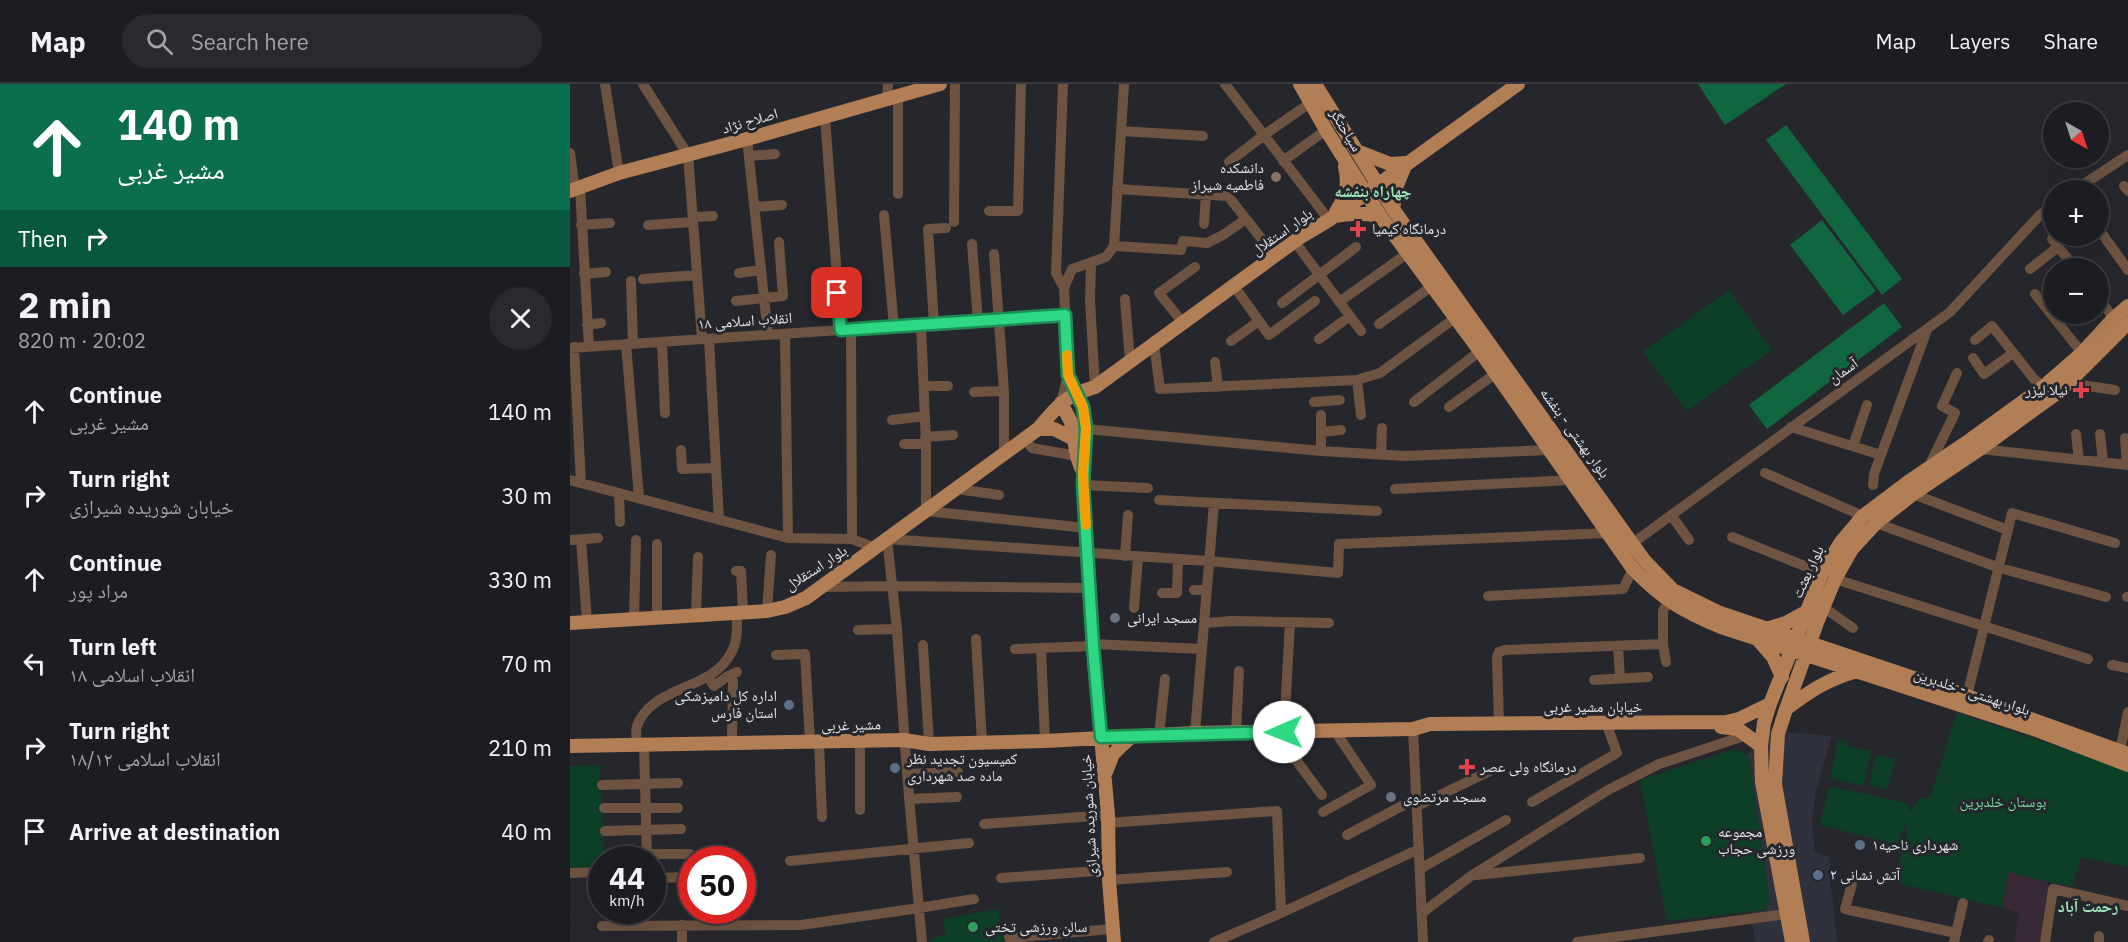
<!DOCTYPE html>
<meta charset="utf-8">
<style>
body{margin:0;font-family:"IBM Plex Sans","Noto Naskh Arabic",sans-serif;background:#292a2f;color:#f1f3f6;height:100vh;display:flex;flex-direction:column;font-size:22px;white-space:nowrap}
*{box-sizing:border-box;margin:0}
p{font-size:20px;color:#a0a2a5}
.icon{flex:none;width:33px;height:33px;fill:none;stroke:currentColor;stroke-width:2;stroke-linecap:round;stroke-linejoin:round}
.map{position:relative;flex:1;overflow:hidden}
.details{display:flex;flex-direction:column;background:#1c1d22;width:570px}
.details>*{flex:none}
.banner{background:#0b6e4f;color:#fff;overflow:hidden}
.needle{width:39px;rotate:141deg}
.tools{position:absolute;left:1473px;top:18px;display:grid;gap:12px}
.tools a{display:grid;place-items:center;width:66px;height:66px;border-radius:50%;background:#1c1d22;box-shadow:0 6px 24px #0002,0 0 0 2px #3a3b40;font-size:30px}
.speed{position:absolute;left:18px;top:762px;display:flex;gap:12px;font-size:30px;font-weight:700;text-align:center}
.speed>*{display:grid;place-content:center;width:78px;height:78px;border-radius:50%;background:#1c1d22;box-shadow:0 6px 24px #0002,0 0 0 2px #3a3b40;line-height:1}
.speed small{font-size:15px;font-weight:400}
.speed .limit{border:9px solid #d22;background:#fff;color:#111}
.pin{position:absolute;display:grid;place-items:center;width:51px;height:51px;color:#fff;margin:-26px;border-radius:12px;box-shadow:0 3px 9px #0006}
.me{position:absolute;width:66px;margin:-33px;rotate:269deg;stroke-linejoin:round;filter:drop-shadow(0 0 4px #0008)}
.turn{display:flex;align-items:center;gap:21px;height:126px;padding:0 18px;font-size:27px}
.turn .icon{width:78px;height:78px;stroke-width:2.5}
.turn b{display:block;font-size:42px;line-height:51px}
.then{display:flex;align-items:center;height:57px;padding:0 18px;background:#0003;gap:12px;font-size:22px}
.round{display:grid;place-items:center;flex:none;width:63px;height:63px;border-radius:32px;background:#292a2f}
.headline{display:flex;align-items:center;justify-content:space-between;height:102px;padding:0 18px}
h1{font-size:36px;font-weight:800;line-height:45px}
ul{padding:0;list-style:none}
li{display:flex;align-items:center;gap:18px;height:84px;padding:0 18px}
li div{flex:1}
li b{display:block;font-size:22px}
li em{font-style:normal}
header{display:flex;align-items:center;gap:36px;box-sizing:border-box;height:84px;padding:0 30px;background:#1c1d22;border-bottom:2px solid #3a3b40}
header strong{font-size:28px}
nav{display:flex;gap:33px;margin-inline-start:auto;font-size:21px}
.search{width:420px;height:54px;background:#292a2f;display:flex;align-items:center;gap:15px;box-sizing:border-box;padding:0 21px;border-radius:33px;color:#a0a2a5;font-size:22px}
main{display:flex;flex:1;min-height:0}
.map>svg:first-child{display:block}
</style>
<header>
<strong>Map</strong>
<div class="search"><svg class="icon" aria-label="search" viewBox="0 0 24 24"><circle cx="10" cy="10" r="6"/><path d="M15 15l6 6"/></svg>Search here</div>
<nav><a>Map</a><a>Layers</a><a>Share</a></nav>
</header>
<main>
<section class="details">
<div class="banner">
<div class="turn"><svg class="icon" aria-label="ahead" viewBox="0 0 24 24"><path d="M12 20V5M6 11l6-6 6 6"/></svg><div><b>140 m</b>مشیر غربی</div></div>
<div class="then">Then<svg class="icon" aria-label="right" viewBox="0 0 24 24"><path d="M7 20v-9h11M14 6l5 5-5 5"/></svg></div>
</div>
<div class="headline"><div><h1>2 min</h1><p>820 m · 20:02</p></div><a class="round"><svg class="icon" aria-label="close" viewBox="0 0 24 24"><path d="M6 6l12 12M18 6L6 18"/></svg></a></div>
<ul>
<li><svg class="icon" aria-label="ahead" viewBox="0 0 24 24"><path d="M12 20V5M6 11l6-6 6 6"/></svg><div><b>Continue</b><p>مشیر غربی</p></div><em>140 m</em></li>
<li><svg class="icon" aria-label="right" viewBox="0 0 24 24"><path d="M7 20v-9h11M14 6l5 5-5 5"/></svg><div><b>Turn right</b><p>خیابان شوریده شیرازی</p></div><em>30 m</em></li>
<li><svg class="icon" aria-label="ahead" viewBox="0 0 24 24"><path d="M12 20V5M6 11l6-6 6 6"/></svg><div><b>Continue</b><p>مراد پور</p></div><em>330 m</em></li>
<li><svg class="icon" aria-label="left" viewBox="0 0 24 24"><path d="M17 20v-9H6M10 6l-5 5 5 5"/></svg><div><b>Turn left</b><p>۱۸ انقلاب اسلامی</p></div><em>70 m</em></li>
<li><svg class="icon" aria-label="right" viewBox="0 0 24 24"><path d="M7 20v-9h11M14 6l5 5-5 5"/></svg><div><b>Turn right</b><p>۱۸/۱۲ انقلاب اسلامی</p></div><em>210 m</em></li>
<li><svg class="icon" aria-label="arrive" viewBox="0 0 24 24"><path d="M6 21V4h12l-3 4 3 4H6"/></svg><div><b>Arrive at destination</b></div><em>40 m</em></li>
</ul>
</section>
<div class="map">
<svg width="1558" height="858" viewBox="0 0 1558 858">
<rect width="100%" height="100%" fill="#26272d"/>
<!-- built -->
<path fill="#2f313c" d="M1200,647L1262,652L1246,707L1242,738L1245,768L1260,773L1259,784L1267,858H1185L1180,829L1195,826L1180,679L1177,671Z"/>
<!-- education -->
<path fill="#382936" d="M1438,788L1478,798L1470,858H1445L1449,829L1432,824Z"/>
<!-- green -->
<path fill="#0c3f26" d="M1159,206L1202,266L1117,327L1073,268Z
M1387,629L1558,686V783L1511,773L1502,803L1438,788L1432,824L1324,798L1337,750L1336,737L1328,761L1250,741L1259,702L1340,720L1338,730L1350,714H1360Z
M1268,656L1277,657L1276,662L1301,667L1294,702L1260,694Z
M1165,665L1177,671L1180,679L1200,818L1195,826L1097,837L1070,696Z
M1307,670L1325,675L1317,706L1299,701Z
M29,681L35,775L32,776L31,783L0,784V682Z
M428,825L434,858H361L360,855L376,851L373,835Z"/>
<!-- forest -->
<path fill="#10663f" d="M1128,0H1216L1155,41Z
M1216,41L1332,195L1312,211L1196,56Z
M1252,136L1306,207L1273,231L1220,161Z
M1314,219L1332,243L1197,345L1179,321Z"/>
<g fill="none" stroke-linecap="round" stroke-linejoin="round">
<!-- minor -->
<path stroke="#6d5340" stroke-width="10" d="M35,0L49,89
M73,0L118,71L132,255
M655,0L759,136
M328,13V110
M317,16L318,0
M255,33L271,246
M551,47L633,52
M177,55L198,251
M0,69L5,105
M179,72L205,70
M713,77L756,46
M659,78L694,51L740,19
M1554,102L1558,107
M10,103L19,262
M547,105L658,112L705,172
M1505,106L1558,71
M184,123L212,121
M419,127H448L451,0
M314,131L324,243
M123,133L143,132
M384,138L385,0
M634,140L636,110
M11,141L40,139
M78,141L123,138
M1528,144L1558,186
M1487,152L1482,155L1505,184
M725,158L791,247
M402,160L408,237
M544,162L611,166L613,157L637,159L653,151L676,135
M424,170L434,307V370
M521,179L520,216L525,303
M1460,185L1488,163
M169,189L191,186
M14,190L36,188
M73,195L127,191
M61,197L63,260
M664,202L699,251L745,217
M494,204L502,185L536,173L544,162L554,0
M1465,210L1512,269
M1528,214L1544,234
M555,215L560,278
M166,217L213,212L209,158
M769,218L838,169
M712,219L786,163
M613,239L589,209L625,183
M364,240L358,145L376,144
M809,240L862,202
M17,241L31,239
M351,241L356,360V427L516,444
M281,246L282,455
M215,250L218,454
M139,255L149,436
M749,255L780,232
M1405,256L1422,242L1464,295L1473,303
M661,257L689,237
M92,258L95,329
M56,260L69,414
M584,260L590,305L787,296L810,289L885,234
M4,263L11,399
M0,264L495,231
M1403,274L1414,290L1443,269
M645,278L648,303
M787,296L791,331
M1498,299L1545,306
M354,302H378
M404,308L434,307
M744,318L770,316
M844,318L910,267
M491,319L498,291L494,204L486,189L493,0
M879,323L925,290
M751,331V367
M322,336L355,332
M1221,343L1311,371
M516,345L751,367L835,372L979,366
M751,348L771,346
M1506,350L1509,376
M1530,350L1533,378
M355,353L383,351
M1555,354L1557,381
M454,355L462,364L507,372
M334,360H356
M1283,362L1297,321
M1410,365L1558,381
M111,366L112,385L146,384
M811,371L812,344
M1358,384L1385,329L1372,322L1387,289
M1195,389L1293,432
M0,396L218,454L282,455L305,464
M513,401L578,404
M1303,401L1304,390L1357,246
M387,405L429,411
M825,405L1001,396
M49,409L50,438
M1343,410L1438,446
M589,416L807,427
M1101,431L1119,456
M1306,439L1430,484L1536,513
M1162,453L1252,489
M11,455L17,538
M0,456L28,454
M1063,459L1380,228L1470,131L1484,121
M555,472L558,431
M166,487H171L173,528
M1265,495L1518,575
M253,503L321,502L519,504
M624,506H637
M592,509H607L608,476
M918,512L1053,505L1063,485
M1557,513H1558
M1253,523L1283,544
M564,524L568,473
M197,527L201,471
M126,530L128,473
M87,533V460
M64,535L66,456
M635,539L662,537L759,539
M288,546L327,545
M406,555L412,658
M523,560L632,565
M1093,560L1096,578
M353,561L359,660
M1048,562L1050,594
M471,564L475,657
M445,565L523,562
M206,571L235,570L240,658
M1542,581L1558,584
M138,593L144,602L158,592L167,588
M1024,596L1078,593
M1397,612L1442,429L1545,459
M929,640L927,573L929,568L935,566L1093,560V527L1098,517
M843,645L853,858
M709,648L712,657L752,711
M714,648L720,538
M625,649L644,419
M666,649L669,587
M589,651L595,595
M290,657V726
M162,658L163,597
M249,658L252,733
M74,660L77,776
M67,661C67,655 65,647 67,642C82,601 142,607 161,569C168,557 167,542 167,528
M1550,667L1558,628
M337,690L388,688
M32,701L108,699
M339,715L387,713
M962,718L1047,669L1038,644
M847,722L920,687
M34,724H108
M753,728L801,701L765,647
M538,739L707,727L711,829
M414,740L538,731
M35,747L111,745
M777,751L847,714
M77,770H120
M220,777L399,759
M850,785L936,736
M0,789L32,788
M906,791L1070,774
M82,794L121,793
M431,794L539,786
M539,796L657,788
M1282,800L1275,825L1386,849
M852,829L901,792L1038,706L1089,680L1177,651
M112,841V858
M32,842L231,841L349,824L404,815
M439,854L542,845
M352,858L337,690L327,545L317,455L639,477L768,489L769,460L1039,449
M644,858L711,829L849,765
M1007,858L1224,829
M1384,858L1393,819
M1418,858L1419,856
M1475,858L1483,805L1558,822
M1529,858V852"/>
<!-- major -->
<path stroke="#b27e55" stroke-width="14" d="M730,0L756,46L811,133L910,267L1063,485C1092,515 1113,527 1151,543L1461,644L1558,681
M745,0L823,125L1074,476L1103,506L1150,529L1397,612L1558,670
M787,67L820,80L836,79L827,101L823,125
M0,107L49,89L177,55L370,0
M766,128C777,110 779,103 775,82
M765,132C781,130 795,128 811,133
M506,309L513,323L516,345L513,401L523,562L538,731L539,796L544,858
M491,319L501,338L507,372L511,384
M468,345H484L504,355
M0,539L197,527L215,523L236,514L468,345C488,321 495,312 525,303L729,154L759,136L948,0
M1196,545L1216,539L1238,527
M1189,557L1203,573L1212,593
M1216,625C1240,607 1258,595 1287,587
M1151,643L1168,645L1191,662
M0,662L334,656L359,660L475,657L625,649L843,645L860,640L1156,638L1169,635L1200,620
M536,688L543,670L562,652
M1222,858L1192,698L1191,662L1194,639L1200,620L1252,489L1271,458L1293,432L1338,398L1400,356L1473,303L1512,269L1544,234L1558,222
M1233,858L1205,700L1208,650L1216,625L1248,536L1265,495L1282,465L1306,439L1343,410L1410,365L1491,306L1558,239"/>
</g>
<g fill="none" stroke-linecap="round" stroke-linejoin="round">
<defs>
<path id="route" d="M267,209L271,246L495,231L498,291L513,323L516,345L513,401L523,562L531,653L714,648"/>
</defs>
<!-- route casing -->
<use href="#route" stroke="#1e8c55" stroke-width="15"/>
<!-- route -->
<use href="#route" stroke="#2ed883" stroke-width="10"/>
<!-- slow -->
<path stroke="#f59e0b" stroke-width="10" d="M497,271L498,291L513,323L516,345L513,388L516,441"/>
</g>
<!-- markers -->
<circle fill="#8d6e63" stroke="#26272d" stroke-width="2" cx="706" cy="93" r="6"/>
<g fill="#e0444e" stroke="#26272d" stroke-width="2">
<path d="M785 136h6v6h6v6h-6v6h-6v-6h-6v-6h6z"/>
<path d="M1508 297h6v6h6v6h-6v6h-6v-6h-6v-6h6z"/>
<path d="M894 674h6v6h6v6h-6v6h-6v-6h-6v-6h6z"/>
</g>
<g fill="#6b7280" stroke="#26272d" stroke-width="2">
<circle cx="545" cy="534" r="6"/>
<circle cx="821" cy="713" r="6"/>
</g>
<g fill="#5c6f8a" stroke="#26272d" stroke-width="2">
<circle cx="219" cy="621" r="6"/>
<circle cx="325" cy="684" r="6"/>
<circle cx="1290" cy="761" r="6"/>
<circle cx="1248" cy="791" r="6"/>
</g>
<g fill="#2e9e5b" stroke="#26272d" stroke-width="2">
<circle cx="1136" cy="757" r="6"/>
<circle cx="403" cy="843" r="6"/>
</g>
<g text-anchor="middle" stroke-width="6" stroke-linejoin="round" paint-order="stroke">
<!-- street labels -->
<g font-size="15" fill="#e3e4e8" stroke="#26272d">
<text transform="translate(180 37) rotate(-16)" y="5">اصلاح نژاد</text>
<text transform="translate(776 46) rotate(59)" y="5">سیاحتگر</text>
<text transform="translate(712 148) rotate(-35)" y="5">بلوار استقلال</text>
<text transform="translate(175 237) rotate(-4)" y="5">۱۸ انقلاب اسلامی</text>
<text transform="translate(1273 287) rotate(-35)" y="5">آسمان</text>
<text transform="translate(1005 349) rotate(54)" y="5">بلوار بهشتی - بنفشه</text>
<text transform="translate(246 484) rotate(-33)" y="5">بلوار استقلال</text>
<text transform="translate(1238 488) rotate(-65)" y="5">بلوار بعثت</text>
<text transform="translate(1402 608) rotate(18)" y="5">بلوار بهشتی - خلدبرین</text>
<text x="1023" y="628">خیابان مشیر غربی</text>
<text transform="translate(281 641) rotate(-1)" y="5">مشیر غربی</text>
<text transform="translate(519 732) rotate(-93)" y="5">خیابان شوریده شیرازی</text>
</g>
<!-- poi labels -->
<g font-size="15" fill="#e3e4e8" stroke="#26272d" text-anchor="start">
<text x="694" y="89" text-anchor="end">دانشکده<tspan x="694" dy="17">فاطمیه شیراز</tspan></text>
<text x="802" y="150">درمانگاه کیمیا</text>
<text x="1498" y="311" text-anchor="end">نیلا لیزر</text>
<text x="557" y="539">مسجد ایرانی</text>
<text x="207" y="617" text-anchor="end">اداره کل دامپزشکی<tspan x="207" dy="17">استان فارس</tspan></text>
<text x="337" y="680">کمیسیون تجدید نظر<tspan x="337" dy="17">ماده صد شهرداری</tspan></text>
<text x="910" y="688">درمانگاه ولی عصر</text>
<text x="833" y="718">مسجد مرتضوی</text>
<text x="1148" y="753">مجموعه<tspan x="1148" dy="17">ورزشی حجاب</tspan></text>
<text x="1302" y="766">شهرداری ناحیه۱</text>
<text x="1260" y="796">آتش نشانی ۲</text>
<text x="415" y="848">سالن ورزشی تختی</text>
</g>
<!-- park labels -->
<g font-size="15" fill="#72dca0" stroke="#26272d">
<text x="1433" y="723">بوستان خلدبرین</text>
</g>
<!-- neighbourhood labels -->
<g font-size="16" font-weight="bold" fill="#9de7b7" stroke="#26272d">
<text x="803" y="113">چهاراه بنفشه</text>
<text x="1518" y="828">رحمت آباد</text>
</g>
</g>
</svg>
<div class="tools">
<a><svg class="needle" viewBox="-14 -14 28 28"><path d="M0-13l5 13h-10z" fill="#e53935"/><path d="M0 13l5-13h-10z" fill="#a0a2a5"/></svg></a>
<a>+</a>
<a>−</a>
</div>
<div class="speed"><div>44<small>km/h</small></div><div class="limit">50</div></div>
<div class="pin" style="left:267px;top:209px;background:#d93025"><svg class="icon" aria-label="arrive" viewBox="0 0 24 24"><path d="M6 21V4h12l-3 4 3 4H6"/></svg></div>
<svg class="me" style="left:714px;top:648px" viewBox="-20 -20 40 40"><circle r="19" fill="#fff"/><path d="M0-13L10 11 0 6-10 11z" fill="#2ed883"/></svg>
</div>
</main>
